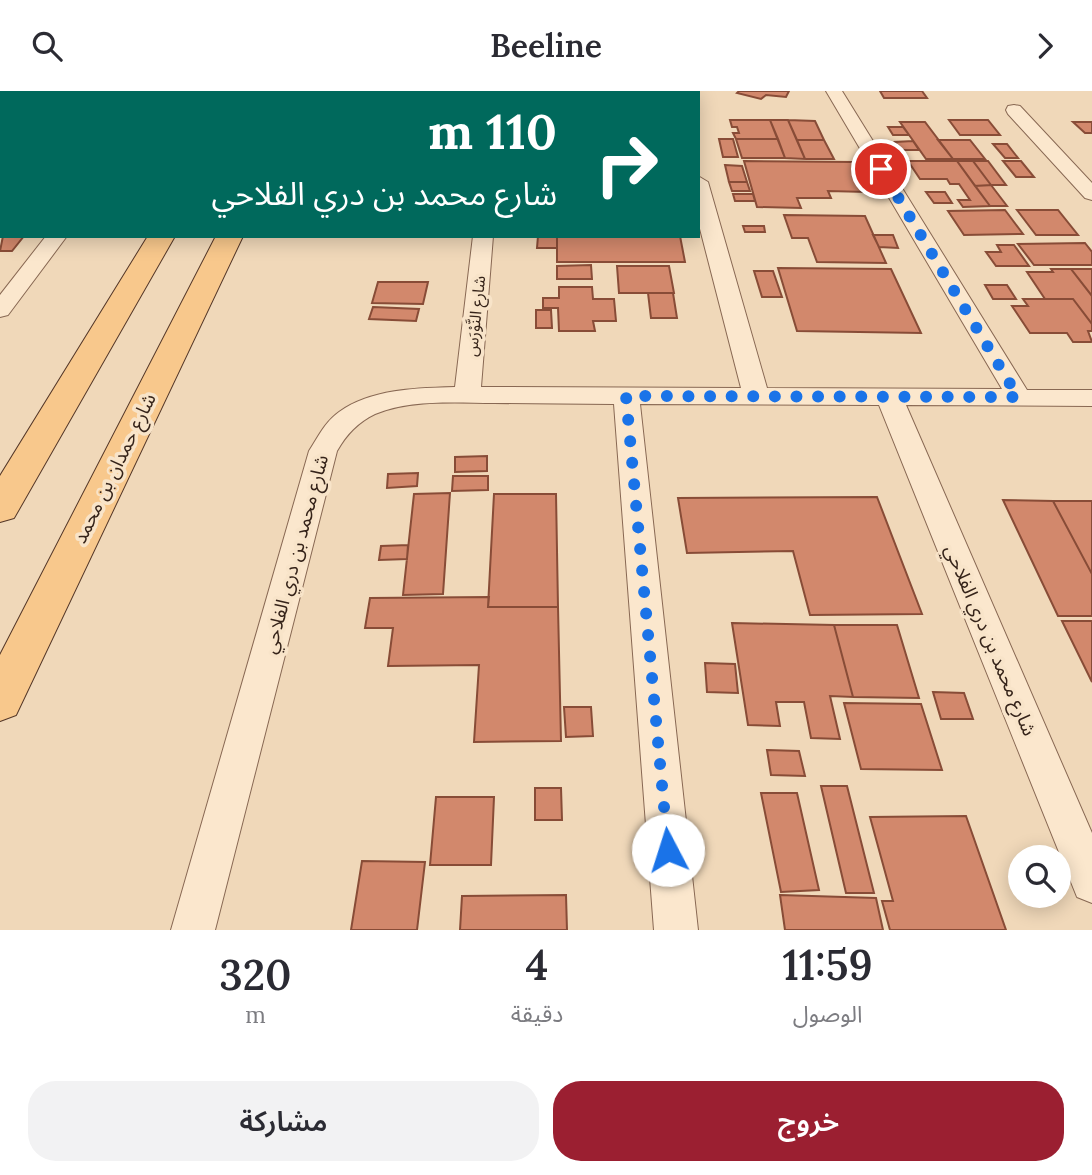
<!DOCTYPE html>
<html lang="ar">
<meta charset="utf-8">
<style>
body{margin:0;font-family:Lora,"Noto Sans Arabic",serif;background:#f2f2f3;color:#2b2b33;direction:rtl;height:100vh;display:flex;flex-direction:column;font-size:26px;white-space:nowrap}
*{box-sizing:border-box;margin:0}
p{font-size:23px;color:#7c7c81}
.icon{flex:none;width:38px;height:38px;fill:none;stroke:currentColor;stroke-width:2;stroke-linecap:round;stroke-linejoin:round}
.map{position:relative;height:839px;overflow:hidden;direction:ltr}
.drawer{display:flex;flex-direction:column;background:#fff;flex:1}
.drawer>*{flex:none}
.hud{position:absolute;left:0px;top:0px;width:700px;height:147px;box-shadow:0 4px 18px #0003;direction:rtl;background:#00695c;color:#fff;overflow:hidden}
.tools{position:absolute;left:1008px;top:754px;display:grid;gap:14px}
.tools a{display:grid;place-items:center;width:63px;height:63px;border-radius:50%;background:#fff;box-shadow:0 4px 18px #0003;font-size:35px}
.pin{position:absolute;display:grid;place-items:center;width:60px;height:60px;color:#fff;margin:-30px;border:4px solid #fff;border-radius:50%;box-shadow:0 2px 7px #0007}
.me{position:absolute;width:77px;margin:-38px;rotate:355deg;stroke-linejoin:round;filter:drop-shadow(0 0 5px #0008)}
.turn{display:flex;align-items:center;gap:24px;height:147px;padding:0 28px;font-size:32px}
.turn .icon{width:91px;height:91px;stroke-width:2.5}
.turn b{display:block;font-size:49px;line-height:60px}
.eta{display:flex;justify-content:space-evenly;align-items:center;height:119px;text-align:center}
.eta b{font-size:42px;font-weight:600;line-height:49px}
.cta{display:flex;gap:14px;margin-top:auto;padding:14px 28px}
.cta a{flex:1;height:80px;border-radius:28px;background:#9b1f31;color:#fff;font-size:28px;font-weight:600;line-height:80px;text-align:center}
.cta a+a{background:#f2f2f3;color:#2b2b33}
header{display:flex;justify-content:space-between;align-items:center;height:91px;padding:0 28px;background:#fff;font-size:32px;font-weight:600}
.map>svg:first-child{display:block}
</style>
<header><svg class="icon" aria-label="forward" viewBox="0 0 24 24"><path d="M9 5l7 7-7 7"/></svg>Beeline<svg class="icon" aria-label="search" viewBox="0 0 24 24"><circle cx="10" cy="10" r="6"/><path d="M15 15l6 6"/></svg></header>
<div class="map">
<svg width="1092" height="839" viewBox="0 0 1092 839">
<rect width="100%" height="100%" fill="#f0d8b9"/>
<!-- building -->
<path fill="#d2886c" stroke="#884c37" stroke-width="2" d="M739,0H789L786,6L766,4L761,8L737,2Z
M880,0H922L927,7H884Z
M730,29H770L778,48H736L733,42H739L737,36H732Z
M770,29H788L805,68L785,67Z
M788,29L815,30L824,49H797Z
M949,29H988L1000,44H960Z
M900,31H925L953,68H926Z
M1073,31H1092V42H1085Z
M888,36H903L909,44H893Z
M719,48H733L738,66H723Z
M736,48H778L785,67H742Z
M797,49H824L834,68H805Z
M938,49H970L985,68H953Z
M913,50L919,59H901L895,51Z
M993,53H1007L1018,67H1005Z
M744,70L853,71L867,101L828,100L831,107H797L801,117L757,116Z
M908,70H957L990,115L963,116L958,109H970L959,93H950L947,88H920Z
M957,70H973L991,94L975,95Z
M973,70H988L1006,94H991Z
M1003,70H1021L1034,86H1016Z
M725,74L742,75L747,91H729Z
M729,91H747L750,100H732Z
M991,94L1007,115H990L975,95Z
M926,101H945L952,112H934Z
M733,103H753L755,110H735Z
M1005,119L1023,143L964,144L948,120Z
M1017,119H1058L1078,144H1036Z
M784,124L865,125L886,172L817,171L808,147H792Z
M743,135H764L765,141H745Z
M873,144H893L898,157L879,156Z
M3,145H24L12,160H0Z
M538,145H557V157H537Z
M557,145H680L685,171H557Z
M1085,152L1092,161V174H1034L1018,153Z
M997,154H1014L1029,175H996L986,161H1001Z
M591,174L592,188H557V175Z
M617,175H669L674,202H619Z
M778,177L891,178L921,242L797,240Z
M1051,178H1071L1092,205V233L1073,208H1045L1027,181H1053Z
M1071,178H1092V205Z
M754,180H773L782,206H762Z
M378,191H428L423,213L372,212Z
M985,194H1007L1016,208H993Z
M559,196H592L593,208H614L616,230H593L595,240H559L558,217H543V207H559Z
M648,202H673L677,227H651Z
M1023,208H1073L1092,233V240H1088L1092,251H1073L1067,242H1030L1012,215H1028Z
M373,216L419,218L416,230L369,228Z
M536,219H551L552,237H536Z
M487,365V380L455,381V366Z
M418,382L417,395L387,397L388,383Z
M453,385H488V399L452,400Z
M450,402L443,503L403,504L414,403Z
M494,403H556L558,516H488Z
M877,406L922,523L810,524L793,460L687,462L678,407Z
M1003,409L1053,410L1092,483V525H1058Z
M1053,410H1092V483Z
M408,454L407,468L379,469L381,455Z
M489,506L488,516H558L561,650L474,651L479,574L388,575L393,537H365L370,507Z
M1062,530H1092V591Z
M732,532L834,534L853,606L830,605L840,648L811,647L804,611H776L780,635L748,634Z
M834,534H897L919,607L853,606Z
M705,572L735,573L738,602L707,601Z
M933,601L964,602L973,628H941Z
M844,612L921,613L942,679L861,678Z
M564,616H591L593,645L566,646Z
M767,659L799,660L805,685L771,684Z
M821,695H847L874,802H846Z
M535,697H561L562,729H535Z
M761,702H797L819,799L781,801Z
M436,706H494L491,774H430Z
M966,725L1006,839H890L882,810H893L870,726Z
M362,770L425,771L417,839H351Z
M566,804L567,839H460L462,805Z
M780,804L876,807L883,839H785Z"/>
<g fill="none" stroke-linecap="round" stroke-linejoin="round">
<defs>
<path id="minor" d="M161,0H177L160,2Z
M332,0H355L331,2Z
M490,0H506V2H490Z
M666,0H682V2H666Z
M826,0H842L1027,299H1092V315L906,314L1092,742V812L1077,806L879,314L640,313L698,839H654L614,313C574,313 534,312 494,312C456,312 411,308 375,323C358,331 346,344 337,360L215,839H171L309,360C318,346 325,331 339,321C371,298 417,297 455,296L473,145H493L481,296L741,297L698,130V85L708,91L767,297L1002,298Z
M1014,14L1020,15L1092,92V109L1085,107L1008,23L1006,19L1008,15Z
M46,145H67L8,224L0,226V204Z"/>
<path id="primary" d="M238,0H258L237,2Z
M292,0H312L313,2H291Z
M148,145H175L14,427L0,431V385Z
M216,145H243L16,624L0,630V564Z"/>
</defs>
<!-- minor casing -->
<use href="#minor" stroke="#886853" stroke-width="2"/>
<!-- primary casing -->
<use href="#primary" stroke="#543728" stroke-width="2"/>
<!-- minor -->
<use href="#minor" fill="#fbe7cd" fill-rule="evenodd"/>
<!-- primary -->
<use href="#primary" fill="#f8c88c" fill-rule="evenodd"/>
</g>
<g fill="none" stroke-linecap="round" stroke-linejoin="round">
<!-- route -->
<path stroke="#1a73e8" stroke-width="12" stroke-dasharray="0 21.6" d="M668,759L626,305L1018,306L881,78"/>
</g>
<g text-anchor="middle" stroke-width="7" stroke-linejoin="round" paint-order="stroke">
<!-- far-street labels -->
<g font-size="16" fill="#352319" stroke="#f8e4c9">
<text transform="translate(475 225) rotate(-84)" y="6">شارع النَّوْرَس</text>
</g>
<!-- street labels -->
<g font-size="19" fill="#352319" stroke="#f8e4c9">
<text transform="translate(114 377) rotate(-64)" y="7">شارع حمدان بن محمد</text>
<text transform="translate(295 463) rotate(-75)" y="7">شارع محمد بن دري الفلاحي</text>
<text transform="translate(991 549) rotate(67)" y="7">شارع محمد بن دري الفلاحي</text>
</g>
</g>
</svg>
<div class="tools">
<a><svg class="icon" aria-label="search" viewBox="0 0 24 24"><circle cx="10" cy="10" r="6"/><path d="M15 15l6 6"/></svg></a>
</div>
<div class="pin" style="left:881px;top:78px;background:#d93025"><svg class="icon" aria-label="arrive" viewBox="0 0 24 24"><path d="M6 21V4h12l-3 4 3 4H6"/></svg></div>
<svg class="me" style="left:668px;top:759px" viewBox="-20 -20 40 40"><circle r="19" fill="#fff"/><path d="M0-13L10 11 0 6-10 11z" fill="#1a73e8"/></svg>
<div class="hud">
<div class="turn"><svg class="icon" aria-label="right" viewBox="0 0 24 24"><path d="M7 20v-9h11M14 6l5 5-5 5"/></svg><div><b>110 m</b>شارع محمد بن دري الفلاحي</div></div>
</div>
</div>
<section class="drawer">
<div class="eta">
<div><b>11:59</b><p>الوصول</p></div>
<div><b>4</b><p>دقيقة</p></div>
<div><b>320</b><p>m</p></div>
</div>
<div class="cta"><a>خروج</a><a>مشاركة</a></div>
</section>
